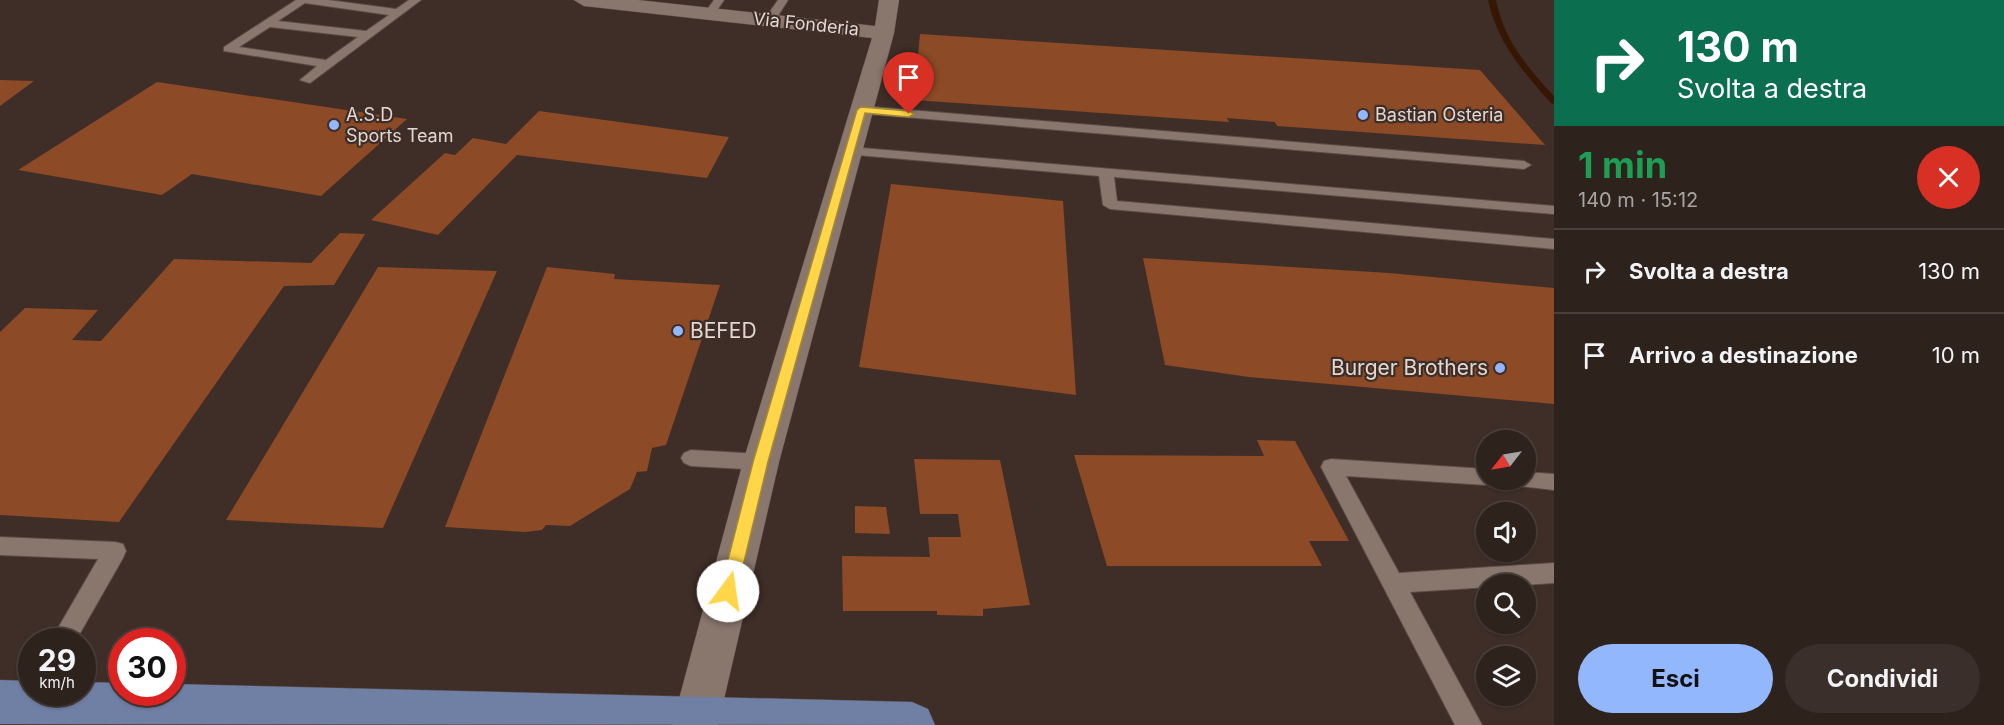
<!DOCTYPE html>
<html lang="it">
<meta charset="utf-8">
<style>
body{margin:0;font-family:Inter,sans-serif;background:#3a2f2a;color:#f1f3f6;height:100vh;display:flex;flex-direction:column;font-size:22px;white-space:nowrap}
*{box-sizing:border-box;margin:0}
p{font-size:20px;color:#a7a4a4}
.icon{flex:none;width:33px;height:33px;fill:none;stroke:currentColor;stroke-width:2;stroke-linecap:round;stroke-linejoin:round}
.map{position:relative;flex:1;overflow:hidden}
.drawer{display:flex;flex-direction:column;background:#2e221d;width:450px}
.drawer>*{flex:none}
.banner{background:#0b6e4f;color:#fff;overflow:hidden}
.needle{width:39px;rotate:239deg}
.fabs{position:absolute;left:1476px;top:430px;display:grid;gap:12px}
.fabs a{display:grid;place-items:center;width:60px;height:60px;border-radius:50%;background:#2e221d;box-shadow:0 2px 4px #0004,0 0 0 2px #493f3b;font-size:30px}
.speed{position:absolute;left:18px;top:628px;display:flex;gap:12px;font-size:30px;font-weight:700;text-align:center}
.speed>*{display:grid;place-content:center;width:78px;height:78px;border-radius:50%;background:#2e221d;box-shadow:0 2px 4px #0004,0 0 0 2px #493f3b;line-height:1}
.speed small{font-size:15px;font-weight:400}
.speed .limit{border:9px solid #d22;background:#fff;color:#111}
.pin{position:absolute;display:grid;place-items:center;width:51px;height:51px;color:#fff;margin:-62px -26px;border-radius:50% 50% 50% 0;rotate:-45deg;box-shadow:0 0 6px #0007}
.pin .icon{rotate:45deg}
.me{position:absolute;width:66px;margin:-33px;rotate:14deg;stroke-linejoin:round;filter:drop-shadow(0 0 4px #0008)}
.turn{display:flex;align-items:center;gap:21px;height:126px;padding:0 24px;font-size:27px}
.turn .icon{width:78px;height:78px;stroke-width:2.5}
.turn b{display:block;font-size:42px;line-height:51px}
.round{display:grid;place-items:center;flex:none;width:63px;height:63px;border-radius:32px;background:#3a2f2a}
.head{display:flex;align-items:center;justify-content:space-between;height:102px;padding:0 24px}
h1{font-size:36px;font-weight:700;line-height:45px;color:#1e9e55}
.action{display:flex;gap:12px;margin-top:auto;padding:12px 24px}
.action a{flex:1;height:69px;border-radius:36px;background:#93b7fd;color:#111;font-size:24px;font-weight:700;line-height:69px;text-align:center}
.action a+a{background:#3a2f2a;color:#f1f3f6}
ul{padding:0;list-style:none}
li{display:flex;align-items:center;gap:18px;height:84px;padding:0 24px;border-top:2px solid #493f3b}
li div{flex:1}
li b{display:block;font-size:22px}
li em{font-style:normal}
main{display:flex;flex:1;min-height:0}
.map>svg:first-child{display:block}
</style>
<main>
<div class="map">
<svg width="1554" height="725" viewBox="0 0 1554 725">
<rect width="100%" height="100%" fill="#3e2e27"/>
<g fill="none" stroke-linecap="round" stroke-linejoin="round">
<!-- stream -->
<path fill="#381604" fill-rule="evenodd" d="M1488,0H1496C1504,40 1527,67 1554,96V104L1551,103C1523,72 1497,42 1488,0Z"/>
</g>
<!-- building -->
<path fill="#8c4a26" d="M920,34L1480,70L1545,145L1277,126L1275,122L1227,118L1229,122L914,100Z
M0,80L34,81L0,106Z
M157,82L407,119L321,196L192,174L162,195L18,170Z
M539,111L729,137L707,178L517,155L438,235L371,220L445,153L455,155L473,138L506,144Z
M891,184L1063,201L1076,395L859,367Z
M340,233L365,234L334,285L284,286L119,522L0,515V332L25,308L98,310L72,340L101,341L174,259L311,263Z
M1143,258L1389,273L1554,288V404L1249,377L1165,365Z
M378,267L497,271L383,528L226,520Z
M547,267L615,274L614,279L720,285L666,445L652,448L647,471L637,472L630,489L570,526L546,525L542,530L525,532L445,527Z
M1257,440L1295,441L1349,541H1309L1322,566H1107L1074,455L1264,456Z
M914,459L1000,460L1030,605L983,609V616L937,615V611H843L842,556L930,557L928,537H961L958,514H920Z
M855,506L886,507L890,534L855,533Z"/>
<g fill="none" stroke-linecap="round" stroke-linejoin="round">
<defs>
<path id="lane" d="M296,0H328L396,9L409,0H421L310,83L300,80L317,66L224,51V47ZM305,3L389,15L366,31L278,21ZM270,27L358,37L326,60L239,47Z
M714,0H724L713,16H705L704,14Z
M778,0H788L774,22H766L764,20Z
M861,106L1524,161L1531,165L1524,169L856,113V107Z
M850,147L1554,206V214L1114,177L1117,201L1554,239V249L1110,209L1103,205L1099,176L845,154L843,151Z
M691,450L761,454L768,457L771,462L768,467L761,470L691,466L684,463L681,458L684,453Z
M1331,459L1486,469V480H1495L1486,485L1346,476L1399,573L1554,563V583L1410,592L1482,725H1455L1321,467L1324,461Z
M1526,472L1554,474V490L1519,486L1516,480H1526Z
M0,537L115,542L123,544L126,551L123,558L75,642H50L98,559L0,555Z"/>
<path id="street" d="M574,0H638L875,26L879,0H899L894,33L779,462L718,725H672L743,462L872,38L584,6Z"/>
<path id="primary" d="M0,680L32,681V693H82V682L122,683V693H172V684L912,702L928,709L935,725L0,724Z"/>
</defs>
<!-- lane casing -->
<use href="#lane" stroke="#594c46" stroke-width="2"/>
<!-- street casing -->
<use href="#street" stroke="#594c46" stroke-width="1"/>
<!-- primary casing -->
<use href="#primary" stroke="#594c46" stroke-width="1"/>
<!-- lane -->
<use href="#lane" fill="#89776e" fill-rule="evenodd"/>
<!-- street -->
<use href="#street" fill="#89776e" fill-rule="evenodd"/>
<!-- primary -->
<use href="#primary" fill="#707fa4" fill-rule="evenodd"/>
</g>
<!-- route -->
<path fill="#ffd54a" stroke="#a68a30" stroke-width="1.5" d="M861,107L909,111L914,114L909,117L865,113L768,462L737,591L734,597L728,599L722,597L720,591L753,462L857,110Z"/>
<!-- markers -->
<g fill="#93b7fd" stroke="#3e2e27" stroke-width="2">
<circle cx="1363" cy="115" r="6"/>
<circle cx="334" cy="125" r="6"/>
<circle cx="678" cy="331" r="6"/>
<circle cx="1500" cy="368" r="6"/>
</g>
<g text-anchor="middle" stroke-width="4.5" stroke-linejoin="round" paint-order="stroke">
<!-- far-street labels -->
<g font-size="18" fill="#e2d7d2" stroke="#3e2e27">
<text transform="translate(806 24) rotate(6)" y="6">Via Fonderia</text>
</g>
<!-- far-poi labels -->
<g font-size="18" fill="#e2d7d2" stroke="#3e2e27" text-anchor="start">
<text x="346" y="121">A.S.D<tspan x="346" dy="21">Sports Team</tspan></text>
<text x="1375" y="121">Bastian Osteria</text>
</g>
<!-- poi labels -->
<g font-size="21" fill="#e2d7d2" stroke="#3e2e27" text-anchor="start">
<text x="690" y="338">BEFED</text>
<text x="1488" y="375" text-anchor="end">Burger Brothers</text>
</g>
</g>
</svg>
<div class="fabs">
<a><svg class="needle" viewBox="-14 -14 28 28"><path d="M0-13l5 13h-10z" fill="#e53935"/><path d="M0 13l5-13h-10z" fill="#a7a4a4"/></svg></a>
<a><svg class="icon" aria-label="sound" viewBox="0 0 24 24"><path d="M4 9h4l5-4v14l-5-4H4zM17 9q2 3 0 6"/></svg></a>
<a><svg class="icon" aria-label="search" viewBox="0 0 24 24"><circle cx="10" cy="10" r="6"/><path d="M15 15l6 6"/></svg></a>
<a><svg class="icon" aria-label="layers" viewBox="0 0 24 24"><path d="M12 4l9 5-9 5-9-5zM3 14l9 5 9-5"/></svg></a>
</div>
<div class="speed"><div>29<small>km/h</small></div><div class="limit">30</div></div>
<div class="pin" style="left:909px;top:114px;background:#d93025"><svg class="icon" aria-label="arrive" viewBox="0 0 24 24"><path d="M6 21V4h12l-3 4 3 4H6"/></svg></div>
<svg class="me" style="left:728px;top:591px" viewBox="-20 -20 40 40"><circle r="19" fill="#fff"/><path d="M0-13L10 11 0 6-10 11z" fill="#ffd54a"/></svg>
</div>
<section class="drawer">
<div class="banner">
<div class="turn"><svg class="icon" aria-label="right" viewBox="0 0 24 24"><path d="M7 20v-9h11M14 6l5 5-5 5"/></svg><div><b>130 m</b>Svolta a destra</div></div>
</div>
<div class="head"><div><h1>1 min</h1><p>140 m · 15:12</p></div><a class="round" style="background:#d93025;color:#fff"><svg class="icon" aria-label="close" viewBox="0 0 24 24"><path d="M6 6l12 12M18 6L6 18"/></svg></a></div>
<ul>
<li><svg class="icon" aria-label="right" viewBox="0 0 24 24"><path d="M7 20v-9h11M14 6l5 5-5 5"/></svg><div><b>Svolta a destra</b></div><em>130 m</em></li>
<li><svg class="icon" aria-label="arrive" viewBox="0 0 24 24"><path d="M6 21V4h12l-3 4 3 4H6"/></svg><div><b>Arrivo a destinazione</b></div><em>10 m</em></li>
</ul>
<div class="action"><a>Esci</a><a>Condividi</a></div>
</section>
</main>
